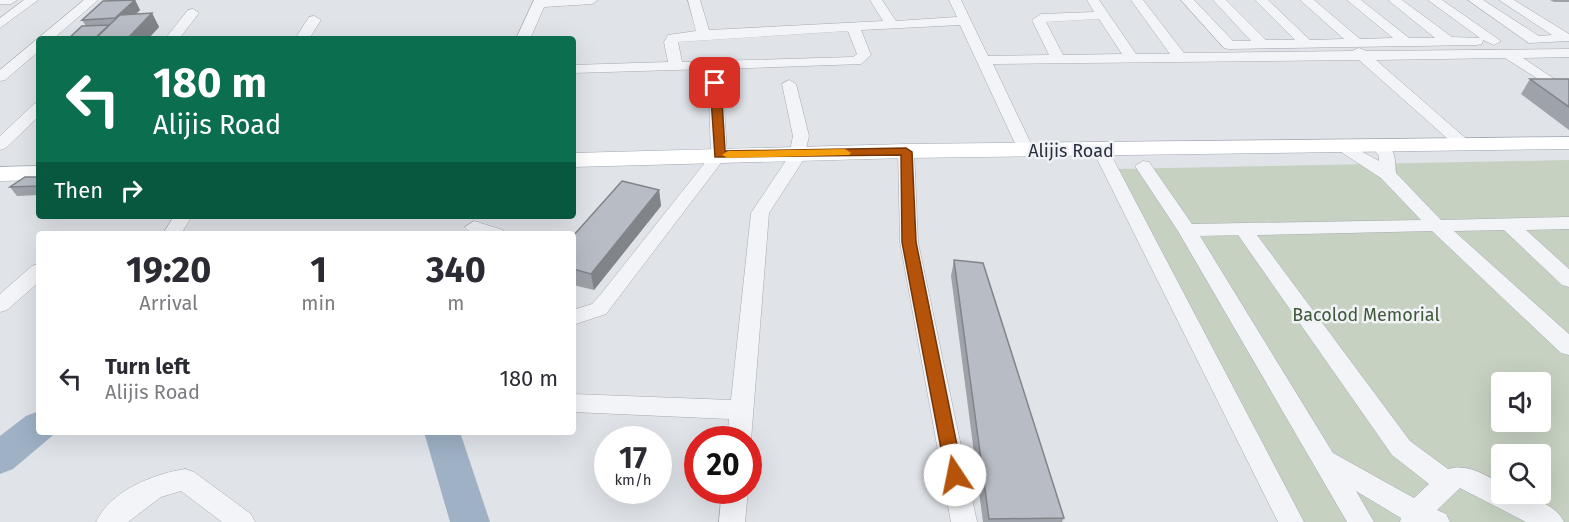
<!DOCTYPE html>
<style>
body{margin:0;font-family:"Fira Sans",sans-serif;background:#f7f7f7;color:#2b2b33;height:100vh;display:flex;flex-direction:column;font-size:22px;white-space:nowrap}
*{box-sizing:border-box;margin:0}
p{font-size:20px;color:#7c7c81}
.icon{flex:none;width:33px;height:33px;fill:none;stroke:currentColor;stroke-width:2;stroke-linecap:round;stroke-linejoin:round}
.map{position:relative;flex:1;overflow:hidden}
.panel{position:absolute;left:36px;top:231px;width:540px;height:204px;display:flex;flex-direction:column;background:#fff;border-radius:6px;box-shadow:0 6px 24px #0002}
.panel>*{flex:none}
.guide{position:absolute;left:36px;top:36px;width:540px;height:183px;border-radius:6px;box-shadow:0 6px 24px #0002;background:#0b6e4f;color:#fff;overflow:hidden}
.fabs{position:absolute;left:1491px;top:372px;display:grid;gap:12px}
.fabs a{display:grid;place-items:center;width:60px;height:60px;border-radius:6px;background:#fff;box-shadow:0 6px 24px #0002;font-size:30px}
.speed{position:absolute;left:594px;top:426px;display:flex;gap:12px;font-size:30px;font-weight:700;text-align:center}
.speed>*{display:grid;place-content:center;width:78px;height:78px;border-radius:50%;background:#fff;box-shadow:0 6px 24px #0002;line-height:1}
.speed small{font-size:15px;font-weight:400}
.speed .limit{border:9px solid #d22;background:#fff;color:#111}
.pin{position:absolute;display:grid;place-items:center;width:51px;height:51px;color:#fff;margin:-26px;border-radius:12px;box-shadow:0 3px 9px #0006}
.me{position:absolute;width:66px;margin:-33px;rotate:349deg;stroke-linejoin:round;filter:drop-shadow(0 0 4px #0008)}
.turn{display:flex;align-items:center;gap:21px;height:126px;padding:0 18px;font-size:27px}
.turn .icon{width:78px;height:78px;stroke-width:2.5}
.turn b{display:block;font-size:42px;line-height:51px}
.then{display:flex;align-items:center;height:57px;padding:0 18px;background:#0003;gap:12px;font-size:22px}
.eta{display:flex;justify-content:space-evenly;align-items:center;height:102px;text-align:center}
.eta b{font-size:36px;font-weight:700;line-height:42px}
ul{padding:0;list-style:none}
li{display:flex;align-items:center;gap:18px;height:90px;padding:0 18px}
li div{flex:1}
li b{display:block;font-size:22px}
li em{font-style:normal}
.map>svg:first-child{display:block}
</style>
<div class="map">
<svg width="1569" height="522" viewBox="0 0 1569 522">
<rect width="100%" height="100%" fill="#e0e3e8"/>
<!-- green -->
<path fill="#c6d1c2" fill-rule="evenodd" d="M1569,160V522H1302L1115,169ZM1502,382H1540V422H1502ZM1502,454H1540V494H1502Z"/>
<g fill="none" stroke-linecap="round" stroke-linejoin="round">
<!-- river -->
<path fill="#9eb1c5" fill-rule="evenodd" d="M39,411V432H54L52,436L13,469L0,474V436L26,416Z
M424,432H460L490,522H450Z"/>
<defs>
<path id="minor" d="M0,0H17L11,4H0Z
M24,0H38L0,28V18Z
M84,0H98L53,39H39V51L5,80L0,81V70Z
M534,0H598L592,4L544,7L530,39H516Z
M688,0H700L709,30L883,21L870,0H882L896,21L957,17L949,0H961L988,56L1049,55L1032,20L1041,14L1094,12L1087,0H1099L1136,54H1170L1131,0H1143L1184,53L1352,51L1359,48L1366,51L1569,49V57L1523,58L1562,84L1564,87L1562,90L1557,91L1505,58L1376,60L1470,142L1472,145L1470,148H1458L1359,60L993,64L1034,150L1026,155L1018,150L960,25L861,30L871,55L861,64L722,69L727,155L606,314L573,325V310L592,304L601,294L711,155L708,69L573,73V65L668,62L664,42L668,35L696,31ZM1099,19L1122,54L1063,55L1046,22ZM848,31L857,54L853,57L682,62L678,42Z
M1181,0H1194L1233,41H1251L1213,0H1226L1266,40H1295L1255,0H1268L1310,40L1344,39L1300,0H1314L1360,39L1393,38L1347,0H1361L1409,38H1435L1388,0H1402L1452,37L1480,38L1428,0H1442L1501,41L1494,45L1483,40L1482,44L1477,45L1229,49L1224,48Z
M1468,0H1483L1539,36L1552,35L1499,0H1514L1569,34V41L1529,43Z
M193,9L199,13L179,39H165L188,10Z
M314,16L321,20L309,39H295L309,17Z
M789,80L796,84L809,136L806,149L808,153L769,213L751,440L748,445V440H727L729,419L573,412V394L731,400L751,213L789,156L793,136L782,84Z
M39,102V116L6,148L0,150V136L34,104Z
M1344,142L1379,161V156L1372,147L1380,142C1396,146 1395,159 1396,173L1441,220L1569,217V229L1526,230L1569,269V287L1562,285L1504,230L1454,231L1569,334V355L1561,353L1432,231L1257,235L1410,441L1448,469C1467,463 1485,475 1502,484V494C1522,494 1555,502 1564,522H1526L1460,488L1437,510L1446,514L1450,522H1400L1401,518L1356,491L1374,522H1347L1178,231L1135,166L1143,161L1149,162L1192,224L1421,220L1381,178L1338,150L1336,147ZM1238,235L1392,455L1429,484L1414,498L1333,453L1200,236Z
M906,146L914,151L918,242L977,522H951L900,242L898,151Z
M1101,146L1109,151L1304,522H1278L1093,151Z
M174,216H192L181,234H163Z
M474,221L503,230L505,234C493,234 473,238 465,227Z
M39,264V282L7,310L0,312V294L32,266Z
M185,469L194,472L251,514L255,522H222L181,491L161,497L128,522H96C110,491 153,474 185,469Z
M722,490H748L745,522H719Z"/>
<path id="major" d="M1569,137V149L906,158L573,167V153L906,144Z
M39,166V180L0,181V167Z"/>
</defs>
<!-- minor casing -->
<use href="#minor" stroke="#a6aab2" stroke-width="1"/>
<!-- major casing -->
<use href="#major" stroke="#a1a8b3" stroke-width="1"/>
<!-- minor -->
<use href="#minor" fill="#f3f4f7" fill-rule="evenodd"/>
<!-- major -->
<use href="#major" fill="#fff" fill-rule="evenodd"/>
</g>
<!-- wall -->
<path fill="#9ea2a9" d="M135,0L140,10L136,14L152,13L159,27L148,39H68L86,26L82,20Z
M1550,0H1569V2H1554Z
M1530,79H1569V130L1521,94Z
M39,177V195L17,196L10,187Z
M659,190L661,206L594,290L573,285V236Z
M954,260L1064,518L1062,522H983L951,276Z"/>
<!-- shaded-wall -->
<path fill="#818489" d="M135,0L140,10L121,29L115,18Z
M152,13L159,27L148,39H127Z
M659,190L661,206L594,290L591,274Z"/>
<!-- building -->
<path fill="#b8bcc4" stroke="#818489" stroke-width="1.5" d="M135,0L115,18L82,20L103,1Z
M152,13L127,39H95L120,15Z
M109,25L94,39H68L82,26Z
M1530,79H1569V107Z
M25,177H39V186L10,187Z
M622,181L659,190L591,274L573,269V236Z
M954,260L983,263L1064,518L989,519Z"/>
<!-- route -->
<path fill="#b45309" stroke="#753606" stroke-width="1.5" d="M715,80L721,83L725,151L906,148L912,152L916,242L963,475L961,480L955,483L948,480L946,475L902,242L901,155L715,157L710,83Z"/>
<!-- slow -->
<path fill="#f59e0b" d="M845,149L851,153L849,155L728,158L722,155L728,151Z"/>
<g text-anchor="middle" stroke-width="5" stroke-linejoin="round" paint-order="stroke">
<!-- street labels -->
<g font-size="18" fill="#2a313e" stroke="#f0f2f6">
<text x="1071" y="157">Alijis Road</text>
</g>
<!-- park labels -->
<g font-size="18" fill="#3e5939" stroke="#f0f2f6">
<text x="1366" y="321">Bacolod Memorial</text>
</g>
</g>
</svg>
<div class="fabs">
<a><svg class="icon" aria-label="sound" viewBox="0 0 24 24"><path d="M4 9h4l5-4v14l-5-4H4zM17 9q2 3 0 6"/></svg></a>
<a><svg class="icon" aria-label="search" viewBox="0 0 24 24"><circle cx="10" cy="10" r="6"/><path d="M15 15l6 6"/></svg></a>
</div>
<div class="speed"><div>17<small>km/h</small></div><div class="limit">20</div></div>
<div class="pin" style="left:715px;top:83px;background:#d93025"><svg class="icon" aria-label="arrive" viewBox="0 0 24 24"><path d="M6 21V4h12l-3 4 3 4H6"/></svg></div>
<svg class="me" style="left:955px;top:475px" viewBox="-20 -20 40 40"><circle r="19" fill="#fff"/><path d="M0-13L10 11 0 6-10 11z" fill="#b45309"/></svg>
<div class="guide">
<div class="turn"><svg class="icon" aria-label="left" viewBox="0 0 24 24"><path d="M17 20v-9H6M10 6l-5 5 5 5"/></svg><div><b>180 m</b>Alijis Road</div></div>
<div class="then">Then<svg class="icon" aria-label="right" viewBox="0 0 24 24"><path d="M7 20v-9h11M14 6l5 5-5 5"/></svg></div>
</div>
<section class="panel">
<div class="eta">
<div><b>19:20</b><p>Arrival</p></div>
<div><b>1</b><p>min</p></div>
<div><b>340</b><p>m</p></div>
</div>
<ul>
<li><svg class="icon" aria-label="left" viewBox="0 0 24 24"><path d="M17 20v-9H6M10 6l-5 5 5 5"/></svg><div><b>Turn left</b><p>Alijis Road</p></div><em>180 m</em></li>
</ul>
</section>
</div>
